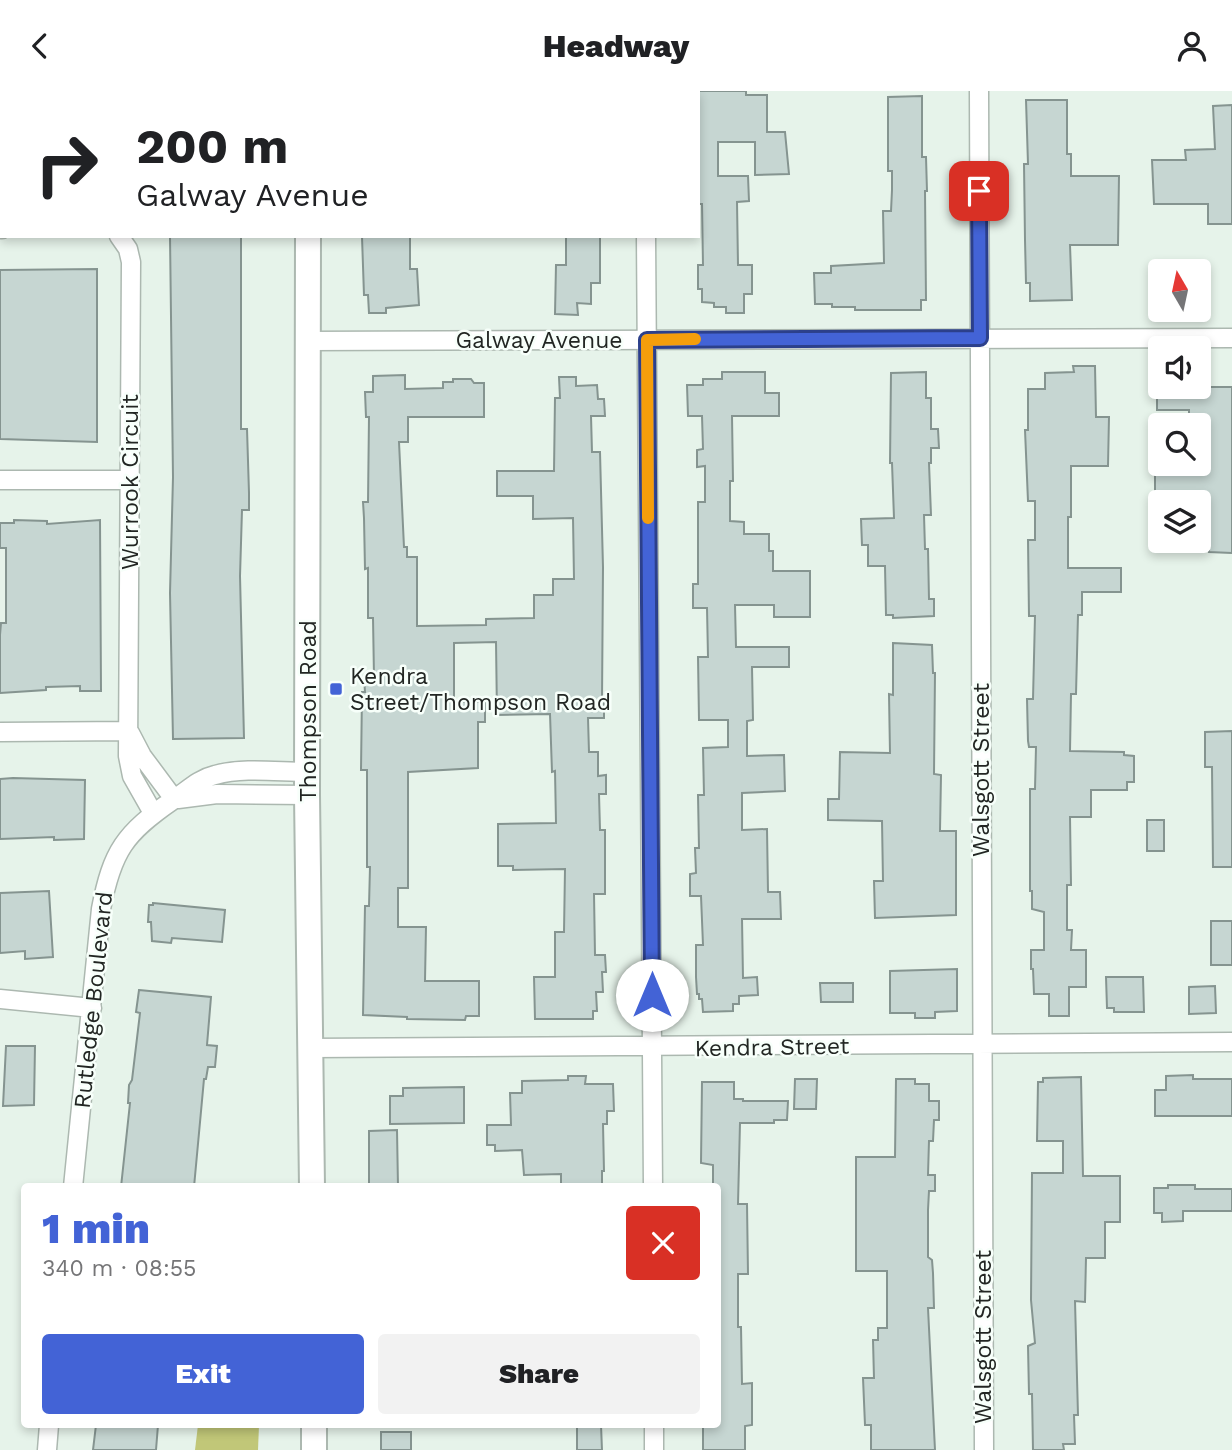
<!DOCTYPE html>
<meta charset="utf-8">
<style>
body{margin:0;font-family:"Work Sans",sans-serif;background:#f2f2f2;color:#202124;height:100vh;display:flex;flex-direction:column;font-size:26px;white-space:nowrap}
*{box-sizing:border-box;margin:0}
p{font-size:23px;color:#757577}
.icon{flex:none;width:38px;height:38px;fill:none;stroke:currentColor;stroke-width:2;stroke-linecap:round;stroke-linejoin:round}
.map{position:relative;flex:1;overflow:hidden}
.details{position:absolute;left:21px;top:1092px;width:700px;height:245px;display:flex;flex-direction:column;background:#fff;border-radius:7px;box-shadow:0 4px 10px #0003}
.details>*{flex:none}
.guide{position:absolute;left:0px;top:0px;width:700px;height:147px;box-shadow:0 4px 10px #0003;background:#fff;color:#202124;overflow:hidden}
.needle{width:46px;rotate:351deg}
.fabs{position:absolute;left:1148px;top:168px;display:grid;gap:14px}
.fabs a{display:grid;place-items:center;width:63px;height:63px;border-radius:7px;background:#fff;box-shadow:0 4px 10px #0003;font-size:35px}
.pin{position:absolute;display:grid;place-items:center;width:60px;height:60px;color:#fff;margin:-30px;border-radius:14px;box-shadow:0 4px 10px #0006}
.me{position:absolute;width:77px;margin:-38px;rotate:0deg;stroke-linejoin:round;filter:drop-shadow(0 0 5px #0008)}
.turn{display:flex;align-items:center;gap:24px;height:147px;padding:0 21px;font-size:32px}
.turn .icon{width:91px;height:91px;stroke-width:2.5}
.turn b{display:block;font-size:49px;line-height:60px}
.round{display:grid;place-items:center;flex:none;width:74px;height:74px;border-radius:7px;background:#f2f2f2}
.head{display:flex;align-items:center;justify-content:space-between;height:119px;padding:0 21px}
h1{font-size:42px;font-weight:800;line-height:52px;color:#4363d6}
.button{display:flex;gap:14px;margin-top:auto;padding:14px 21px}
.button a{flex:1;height:80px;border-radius:7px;background:#4363d6;color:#fff;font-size:28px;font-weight:800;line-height:80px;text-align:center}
.button a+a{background:#f2f2f2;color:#202124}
header{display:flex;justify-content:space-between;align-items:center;height:91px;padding:0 21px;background:#fff;font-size:32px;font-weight:800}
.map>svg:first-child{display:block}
</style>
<header><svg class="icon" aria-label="back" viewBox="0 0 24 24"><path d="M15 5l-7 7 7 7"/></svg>Headway<svg class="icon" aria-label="person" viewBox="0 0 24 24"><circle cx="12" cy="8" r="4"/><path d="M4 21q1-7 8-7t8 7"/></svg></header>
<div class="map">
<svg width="1232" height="1359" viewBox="0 0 1232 1359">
<rect width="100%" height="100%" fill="#e6f3ea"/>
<!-- green -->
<path fill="#c1c778" d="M198,1334H259L258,1359H195Z"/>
<!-- building -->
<path fill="#c6d6d2" stroke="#859490" stroke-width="2" d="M698,0H746V4H767V41H785L789,83L755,84V51H718V85H748L749,110L737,111L738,174H752V203H744V222H726V216H714V212L702,211V198H698V174H703L702,113H698Z
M922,5V66H926L927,100H925L926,209H921V219H855V216H832V213H815L814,182H831V175L884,172L883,120H891L892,99V80H888V6Z
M1026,9H1067V63H1071V85H1119L1118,154H1070L1072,209L1030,210V192H1026L1025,149L1024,73H1028Z
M1232,14V133H1208V113H1154L1152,69H1186L1185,59L1215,58L1213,15Z
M170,145H241V338H247L249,402V419H242L240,485L244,647L173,648L170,502L173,386Z
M410,145V178H417L419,214L386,217V222H369L368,204H364L362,146Z
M566,145H600V192H591V213L577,212L578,224L555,223L556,174H566Z
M97,178V351L0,348V179Z
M1073,275H1095L1096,326H1109L1108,375H1071V426H1068V477H1121V501H1082V524H1078L1076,603H1071L1070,660L1124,661V664L1134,665V691H1127V699H1091V726H1070L1071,794H1067V839H1072L1071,859H1086V896H1069V925H1049V903H1034L1033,878H1031V859H1044V821L1032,818V800H1030V698H1035L1036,656H1029L1028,650L1027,608H1033L1035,525H1029L1028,449H1035V410H1028L1025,339H1028V298H1045V282L1074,281Z
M722,281H765V302H779V325H732L733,390H730V430L744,431V443H769V460H773V480H810V526H774V514H735L736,556H789V576H752L753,629L747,630V665L784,664L785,700L742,702V739L767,738L768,801H780L781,828H742L743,887L757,886L758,904L739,905V913H733V920L703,921L702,908H699V903H697L696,886V854H703L701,805H690V783L696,782L695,757H699L698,704H704L703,657L728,656V629H699L698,566H708L707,517H693V493H698V411H705V375L697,376V359L703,358L702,325H688L687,294H703V288H722Z
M926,281V307H931V338H938L939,357H931V372H929L931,424H924L925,458H928L929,508H934V525L893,527V524H886L885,475H868V454H862L861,428L894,427L892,372H890L891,282Z
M405,284V298L443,297V291H453V288H471L474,292H484V326H408V351H399L404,456H407V466H417V535L486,534V528L534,527V504H553V488H574L573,427L533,428V405H497V380H554L555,307H560L559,286H576V295L597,294L598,308H604L605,325H591L592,361H600L603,476L602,610H604V627H588L589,661H598V685L606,684V703H599L600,739H605V803H594L595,864H605L606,881H602L603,901H596L597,920H593V928H535L534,886H555V841H564L565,778L513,779V775H498V733L556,732L555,680L552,681L550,623L497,624L496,551L454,552V611H485V631H478V677L408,681V797H398V836H426L425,890H479V925H466L465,929L407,928V926L363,924L365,815H369L370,776H367V679H361L362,601H365L364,586H374L373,527H368V477L365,478L364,427L363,411H368L369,326H366L365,301H373V285Z
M1157,296H1232V462L1209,461V411H1155V375H1191V373H1199V334H1189V319H1157Z
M14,429L47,430V433L100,429L101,600H80V595L46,596V599L0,602V544L1,532H6V457H0V432H14Z
M893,552L932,554L933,582H935L934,683L941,684L940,740H956V824L875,827L874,790H883L882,730L828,729V708H839L840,661L890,662L889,603L893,604Z
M1232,640V776H1213L1212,676H1205V641Z
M13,687L85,689L84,748L54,749V746L0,748V688Z
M1147,729H1164V760H1147Z
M49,800L53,866L25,868V860L0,862V802Z
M153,812L225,819L222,851L172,847L171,852L152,850L151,831H148L149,814H153Z
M1211,830H1232V874H1211Z
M957,878V920L935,921V927H915V922H890V880Z
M1106,886H1143L1144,921H1114V917H1107Z
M820,892H853V911H821Z
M1215,895L1216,922L1189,923V896Z
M139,899L211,906L207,954L217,955L215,976H208L206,988H204L194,1096H121L130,1012H128L129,994L132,989L140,922L136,921Z
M6,955H35L34,1014L3,1015Z
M1193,984V988H1232V1025H1155V999H1166V985Z
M568,985H586L585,993H613L614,1020H607V1033H603L604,1080H602V1096H561V1083L524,1084L522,1059L495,1060V1054H487V1034H511L510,1002H522V990L568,989Z
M1081,986L1083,1085H1120V1131H1105V1167H1086L1085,1211L1075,1210L1078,1324H1074L1075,1353H1063L1064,1359H1033L1032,1303H1029L1028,1255L1035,1252L1031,1209L1032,1082H1063V1050H1037L1038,991H1043V987Z
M795,988H817L816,1018H794Z
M896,988H915V993H929V1010H939V1029H934L933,1050H929L928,1084H935V1100H929L928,1119V1166L932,1169L933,1182L934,1217H928L935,1359H871V1334H865L863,1287H874L873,1249H878V1237H887V1180H856V1066H895Z
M702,991H734V1008H743V1010H788L787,1029H774V1032H740L738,1113H747L748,1183H738V1236H741L742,1293L752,1292V1334L745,1335V1359H703V1334H718V1096H713V1074L701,1072Z
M464,996V1032L390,1033V1005H403V997Z
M397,1039L398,1096H369V1040Z
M1168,1094H1195V1098H1232V1120H1183V1130L1162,1131V1122H1154V1097H1168Z
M96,1334H158L156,1359H93Z
M577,1334H601L602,1359H577Z
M381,1341H411V1359H381Z"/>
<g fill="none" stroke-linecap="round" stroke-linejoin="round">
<defs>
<path id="minor" d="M646,0V2
M979,0L984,1359
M0,138H2
M119,145L128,158L131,171L128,665L132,685L153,722
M646,145L653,1096
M308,250L1232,247
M0,389H129
M0,641L129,640
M130,642L142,665L174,708
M178,708L217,703L307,704
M0,908L92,917
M311,957L1232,951
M73,1096L101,818C112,760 125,742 173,709C187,700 198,688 215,684C244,676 278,681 307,681
M654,1334V1359
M47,1359L49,1334"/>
<path id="secondary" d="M308,0V2
M308,145L307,704L312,1096
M314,1334V1359"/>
</defs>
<!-- minor casing -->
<use href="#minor" stroke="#acb8b0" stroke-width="21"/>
<!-- secondary casing -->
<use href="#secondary" stroke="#acb8b0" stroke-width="28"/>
<!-- minor -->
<use href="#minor" stroke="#fff" stroke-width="18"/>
<!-- secondary -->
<use href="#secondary" stroke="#fff" stroke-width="24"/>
</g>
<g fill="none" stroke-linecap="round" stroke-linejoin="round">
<defs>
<path id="route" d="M652,904L647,249L980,247L979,100"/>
</defs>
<!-- route casing -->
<use href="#route" stroke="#2c408b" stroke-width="18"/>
<!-- route -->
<use href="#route" stroke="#4363d6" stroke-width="12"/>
<!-- slow -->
<path stroke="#f59e0b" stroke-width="12" d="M648,427L647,249L695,248"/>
</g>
<!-- markers -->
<rect fill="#4363d6" stroke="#f7fffa" stroke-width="2.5" x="329" y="591" width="14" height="14" rx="3.5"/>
<g text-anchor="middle" stroke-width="5" stroke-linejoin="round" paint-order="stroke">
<!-- street labels -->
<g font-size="23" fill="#222623" stroke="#f7fffa">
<text x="539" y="257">Galway Avenue</text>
<text transform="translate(130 391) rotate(-90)" y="8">Wurrook Circuit</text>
<text transform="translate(308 620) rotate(-90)" y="8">Thompson Road</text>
<text transform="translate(981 679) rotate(-90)" y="8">Walsgott Street</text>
<text transform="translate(93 909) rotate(-84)" y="8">Rutledge Boulevard</text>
<text transform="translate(772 956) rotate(-1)" y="8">Kendra Street</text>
<text transform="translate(983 1246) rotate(-90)" y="8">Walsgott Street</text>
</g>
<!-- poi labels -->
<g font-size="23" fill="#222623" stroke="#f7fffa" text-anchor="start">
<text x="350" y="593">Kendra<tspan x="350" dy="26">Street/Thompson Road</tspan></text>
</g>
</g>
</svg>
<div class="fabs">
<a><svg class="needle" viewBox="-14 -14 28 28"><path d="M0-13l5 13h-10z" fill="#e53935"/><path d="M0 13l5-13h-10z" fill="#757577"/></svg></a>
<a><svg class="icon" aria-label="sound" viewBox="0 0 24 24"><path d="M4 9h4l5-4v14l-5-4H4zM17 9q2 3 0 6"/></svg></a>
<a><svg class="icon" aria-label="search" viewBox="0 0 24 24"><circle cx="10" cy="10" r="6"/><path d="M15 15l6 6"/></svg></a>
<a><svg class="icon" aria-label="layers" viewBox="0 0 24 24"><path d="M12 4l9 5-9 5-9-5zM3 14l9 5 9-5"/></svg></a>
</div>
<div class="pin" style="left:979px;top:100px;background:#d93025"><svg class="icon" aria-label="arrive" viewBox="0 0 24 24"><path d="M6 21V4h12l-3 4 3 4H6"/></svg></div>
<svg class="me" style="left:652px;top:904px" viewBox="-20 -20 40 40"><circle r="19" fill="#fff"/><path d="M0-13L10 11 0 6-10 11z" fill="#4363d6"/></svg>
<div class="guide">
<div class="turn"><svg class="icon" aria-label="right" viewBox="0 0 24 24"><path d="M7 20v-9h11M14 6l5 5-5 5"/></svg><div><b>200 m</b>Galway Avenue</div></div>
</div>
<section class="details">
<div class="head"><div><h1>1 min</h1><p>340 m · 08:55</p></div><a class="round" style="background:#d93025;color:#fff"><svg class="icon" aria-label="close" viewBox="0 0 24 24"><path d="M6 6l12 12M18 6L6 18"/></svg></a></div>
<div class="button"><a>Exit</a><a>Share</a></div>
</section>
</div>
